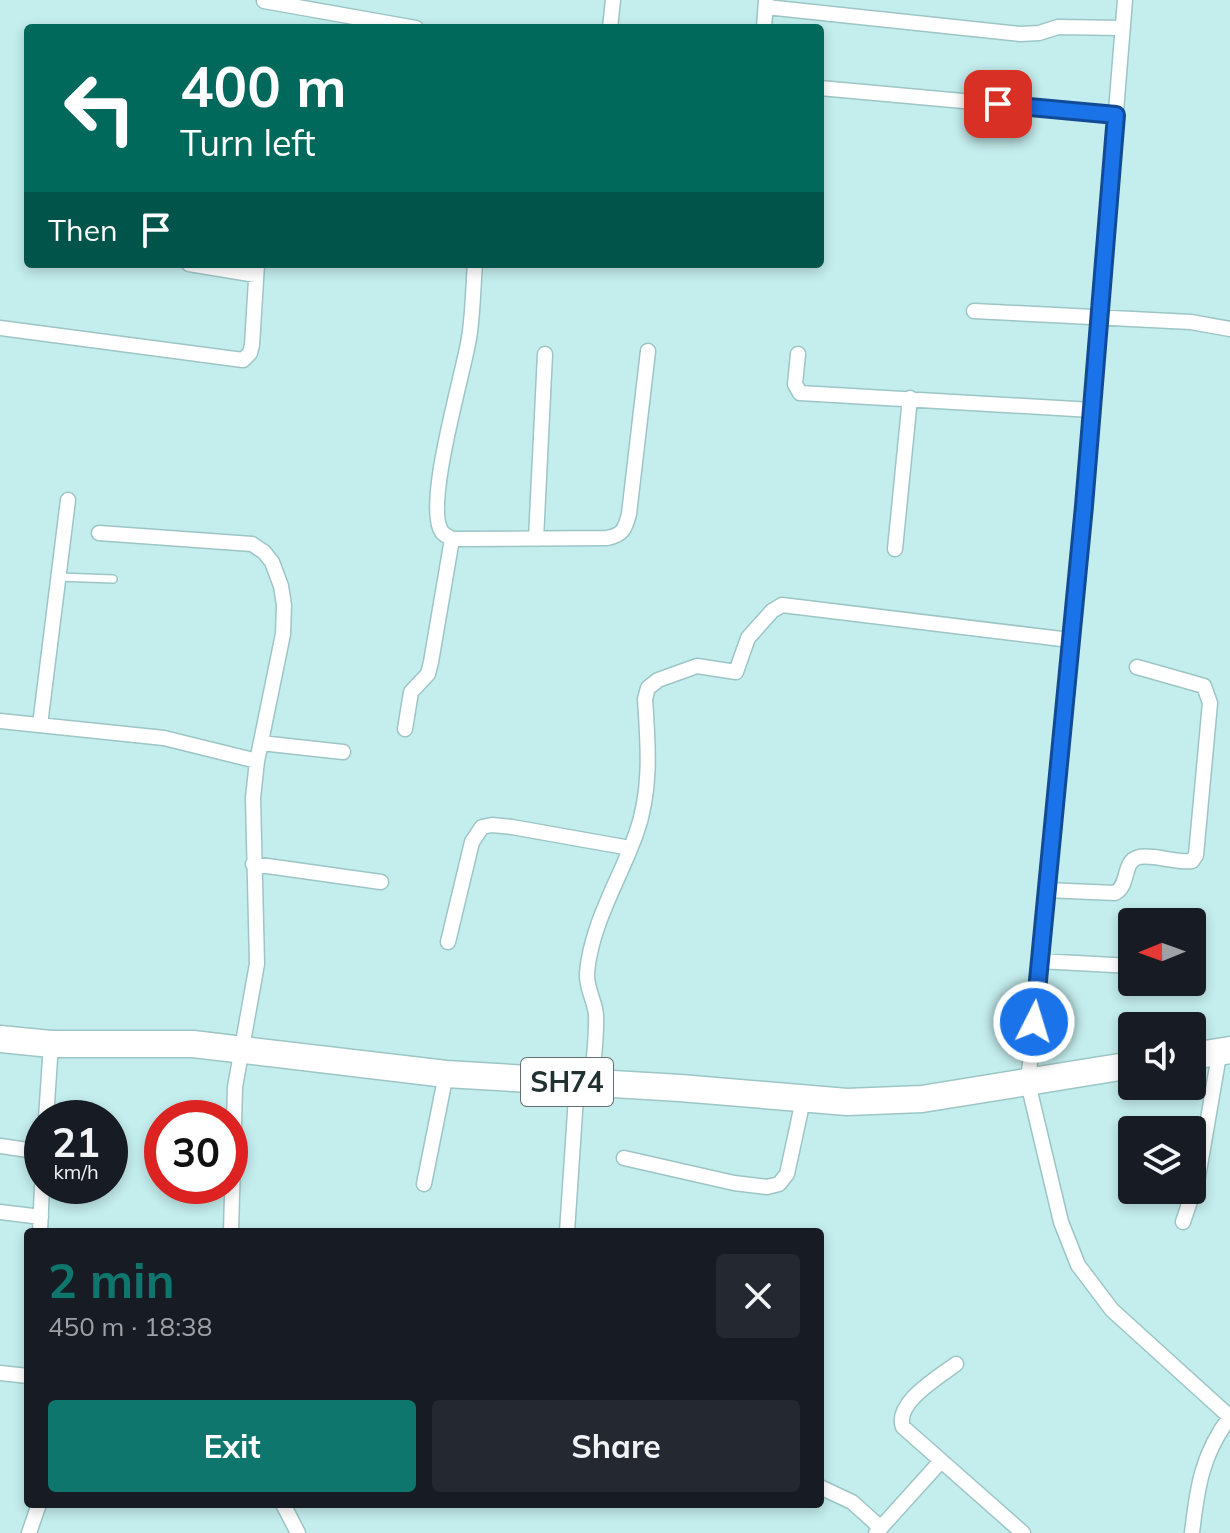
<!DOCTYPE html>
<meta charset="utf-8">
<style>
body{margin:0;font-family:Mulish,sans-serif;background:#242831;color:#f1f3f6;height:100vh;display:flex;flex-direction:column;font-size:30px;white-space:nowrap}
*{box-sizing:border-box;margin:0}
p{font-size:26px;color:#9ea1a6}
.icon{flex:none;width:44px;height:44px;fill:none;stroke:currentColor;stroke-width:2;stroke-linecap:round;stroke-linejoin:round}
.map{position:relative;flex:1;overflow:hidden}
.details{position:absolute;left:24px;top:1228px;width:800px;height:280px;display:flex;flex-direction:column;background:#171b24;border-radius:8px;box-shadow:0 4px 12px #0003}
.details>*{flex:none}
.banner{position:absolute;left:24px;top:24px;width:800px;height:244px;border-radius:8px;box-shadow:0 4px 12px #0003;background:#00695c;color:#fff;overflow:hidden}
.needle{width:52px;rotate:269deg}
.fabs{position:absolute;left:1118px;top:908px;display:grid;gap:16px}
.fabs a{display:grid;place-items:center;width:88px;height:88px;border-radius:8px;background:#171b24;box-shadow:0 4px 12px #0003;font-size:40px}
.speed{position:absolute;left:24px;top:1100px;display:flex;gap:16px;font-size:40px;font-weight:700;text-align:center}
.speed>*{display:grid;place-content:center;width:104px;height:104px;border-radius:50%;background:#171b24;box-shadow:0 4px 12px #0003;line-height:1}
.speed small{font-size:20px;font-weight:400}
.speed .limit{border:12px solid #d22;background:#fff;color:#111}
.pin{position:absolute;display:grid;place-items:center;width:68px;height:68px;color:#fff;margin:-34px;border-radius:16px;box-shadow:0 4px 12px #0006}
.me{position:absolute;width:88px;margin:-44px;rotate:5deg;stroke-linejoin:round;filter:drop-shadow(0 0 6px #0008)}
.turn{display:flex;align-items:center;gap:28px;height:168px;padding:0 24px;font-size:36px}
.turn .icon{width:104px;height:104px;stroke-width:2.5}
.turn b{display:block;font-size:56px;line-height:68px}
.then{display:flex;align-items:center;height:76px;padding:0 24px;background:#0003;gap:16px;font-size:30px}
.round{display:grid;place-items:center;flex:none;width:84px;height:84px;border-radius:8px;background:#242831}
.overview{display:flex;align-items:center;justify-content:space-between;height:136px;padding:0 24px}
h1{font-size:48px;font-weight:700;line-height:60px;color:#0f766e}
.cta{display:flex;gap:16px;margin-top:auto;padding:16px 24px}
.cta a{flex:1;height:92px;border-radius:8px;background:#0f766e;color:#fff;font-size:32px;font-weight:700;line-height:92px;text-align:center}
.cta a+a{background:#242831;color:#f1f3f6}
.map>svg:first-child{display:block}
</style>
<div class="map">
<svg width="1230" height="1533" viewBox="0 0 1230 1533">
<rect width="100%" height="100%" fill="#c4eded"/>
<g fill="none" stroke-linecap="round" stroke-linejoin="round">
<defs>
<path id="lane" d="M59,577L113,579"/>
<path id="street" d="M1125,0L1084,506L1028,1083L1061,1222L1078,1265L1112,1310L1230,1417
M264,1L416,28
M766,7L1020,34L1039,33L1058,27L1123,28
M610,28L613,0
M764,28L766,0
M820,88L1116,115
M189,264L256,275
M475,264C473,288 473,314 469,338C464,372 423,507 442,532C444,535 449,537 452,539L607,538C623,535 625,529 629,514L648,351
M974,311L1191,322L1230,329
M0,328L243,360L250,353L252,345L257,264
M798,354L795,384L800,393L1092,410
M99,533L252,544L264,552L272,562L281,586L284,605L283,634L257,761L253,798L257,964L235,1087L231,1232
M536,539L545,354
M895,549L910,398
M0,721L164,738L257,761
M40,725L68,500
M405,729L411,692L428,674L431,662L452,539
M261,743L343,752
M253,864L381,882
M1046,890L1115,893C1130,885 1122,861 1139,857C1154,854 1175,863 1192,861L1196,855L1210,703L1204,686L1137,667
M448,942L472,842L482,827L492,825L512,827L630,848
M1039,961L1132,966
M592,1083C593,1061 597,1037 596,1015C595,1001 586,988 587,973C591,924 620,879 636,834C652,790 648,744 645,699L648,688L658,680L697,666L736,672L748,638L772,611L782,605L1070,640
M46,1118L51,1044
M0,1146L42,1152
M624,1158L734,1183L767,1187L779,1184L787,1174L803,1100
M424,1184L446,1074
M0,1212L41,1217
M1183,1222L1198,1177L1218,1061
M40,1232L42,1186
M567,1232L577,1082
M956,1364C939,1377 894,1403 903,1427L1023,1533
M0,1373L28,1376
M820,1487L852,1502L881,1528
M283,1504L298,1533
M29,1533L39,1504
M876,1533L941,1461
M1192,1533C1197,1488 1202,1454 1230,1417"/>
<path id="highway" d="M0,1039L51,1044H193L446,1074L680,1088L847,1102L922,1099L1132,1065
M1192,1056L1230,1050"/>
</defs>
<!-- lane casing -->
<use href="#lane" stroke="#9dc5c5" stroke-width="10"/>
<!-- street casing -->
<use href="#street" stroke="#9dc5c5" stroke-width="17"/>
<!-- highway casing -->
<use href="#highway" stroke="#9dc5c5" stroke-width="29"/>
<!-- lane -->
<use href="#lane" stroke="#fff" stroke-width="7"/>
<!-- street -->
<use href="#street" stroke="#fff" stroke-width="14"/>
<!-- highway -->
<use href="#highway" stroke="#fff" stroke-width="26"/>
</g>
<g fill="none" stroke-linecap="round" stroke-linejoin="round">
<defs>
<path id="route" d="M998,104L1116,115L1084,506L1034,1022"/>
</defs>
<!-- route casing -->
<use href="#route" stroke="#114b97" stroke-width="20"/>
<!-- route -->
<use href="#route" stroke="#1a73e8" stroke-width="14"/>
</g>
<g text-anchor="middle" stroke-width="6" stroke-linejoin="round" paint-order="stroke">
<!-- shield labels -->
<rect fill="#fff" stroke="#646f6f" stroke-width="2" x="521" y="1058" width="92" height="48" rx="6"/>
<g font-size="28" font-weight="bold" fill="#213131">
<text x="567" y="1092">SH74</text>
</g>
</g>
</svg>
<div class="fabs">
<a><svg class="needle" viewBox="-14 -14 28 28"><path d="M0-13l5 13h-10z" fill="#e53935"/><path d="M0 13l5-13h-10z" fill="#9ea1a6"/></svg></a>
<a><svg class="icon" aria-label="sound" viewBox="0 0 24 24"><path d="M4 9h4l5-4v14l-5-4H4zM17 9q2 3 0 6"/></svg></a>
<a><svg class="icon" aria-label="layers" viewBox="0 0 24 24"><path d="M12 4l9 5-9 5-9-5zM3 14l9 5 9-5"/></svg></a>
</div>
<div class="speed"><div>21<small>km/h</small></div><div class="limit">30</div></div>
<div class="pin" style="left:998px;top:104px;background:#d93025"><svg class="icon" aria-label="arrive" viewBox="0 0 24 24"><path d="M6 21V4h12l-3 4 3 4H6"/></svg></div>
<svg class="me" style="left:1034px;top:1022px" viewBox="-20 -20 40 40"><circle r="17" fill="#1a73e8" stroke="#fff" stroke-width="3"/><path d="M0-11L8 9 0 5-8 9z" fill="#fff"/></svg>
<div class="banner">
<div class="turn"><svg class="icon" aria-label="left" viewBox="0 0 24 24"><path d="M17 20v-9H6M10 6l-5 5 5 5"/></svg><div><b>400 m</b>Turn left</div></div>
<div class="then">Then<svg class="icon" aria-label="arrive" viewBox="0 0 24 24"><path d="M6 21V4h12l-3 4 3 4H6"/></svg></div>
</div>
<section class="details">
<div class="overview"><div><h1>2 min</h1><p>450 m · 18:38</p></div><a class="round"><svg class="icon" aria-label="close" viewBox="0 0 24 24"><path d="M6 6l12 12M18 6L6 18"/></svg></a></div>
<div class="cta"><a>Exit</a><a>Share</a></div>
</section>
</div>
